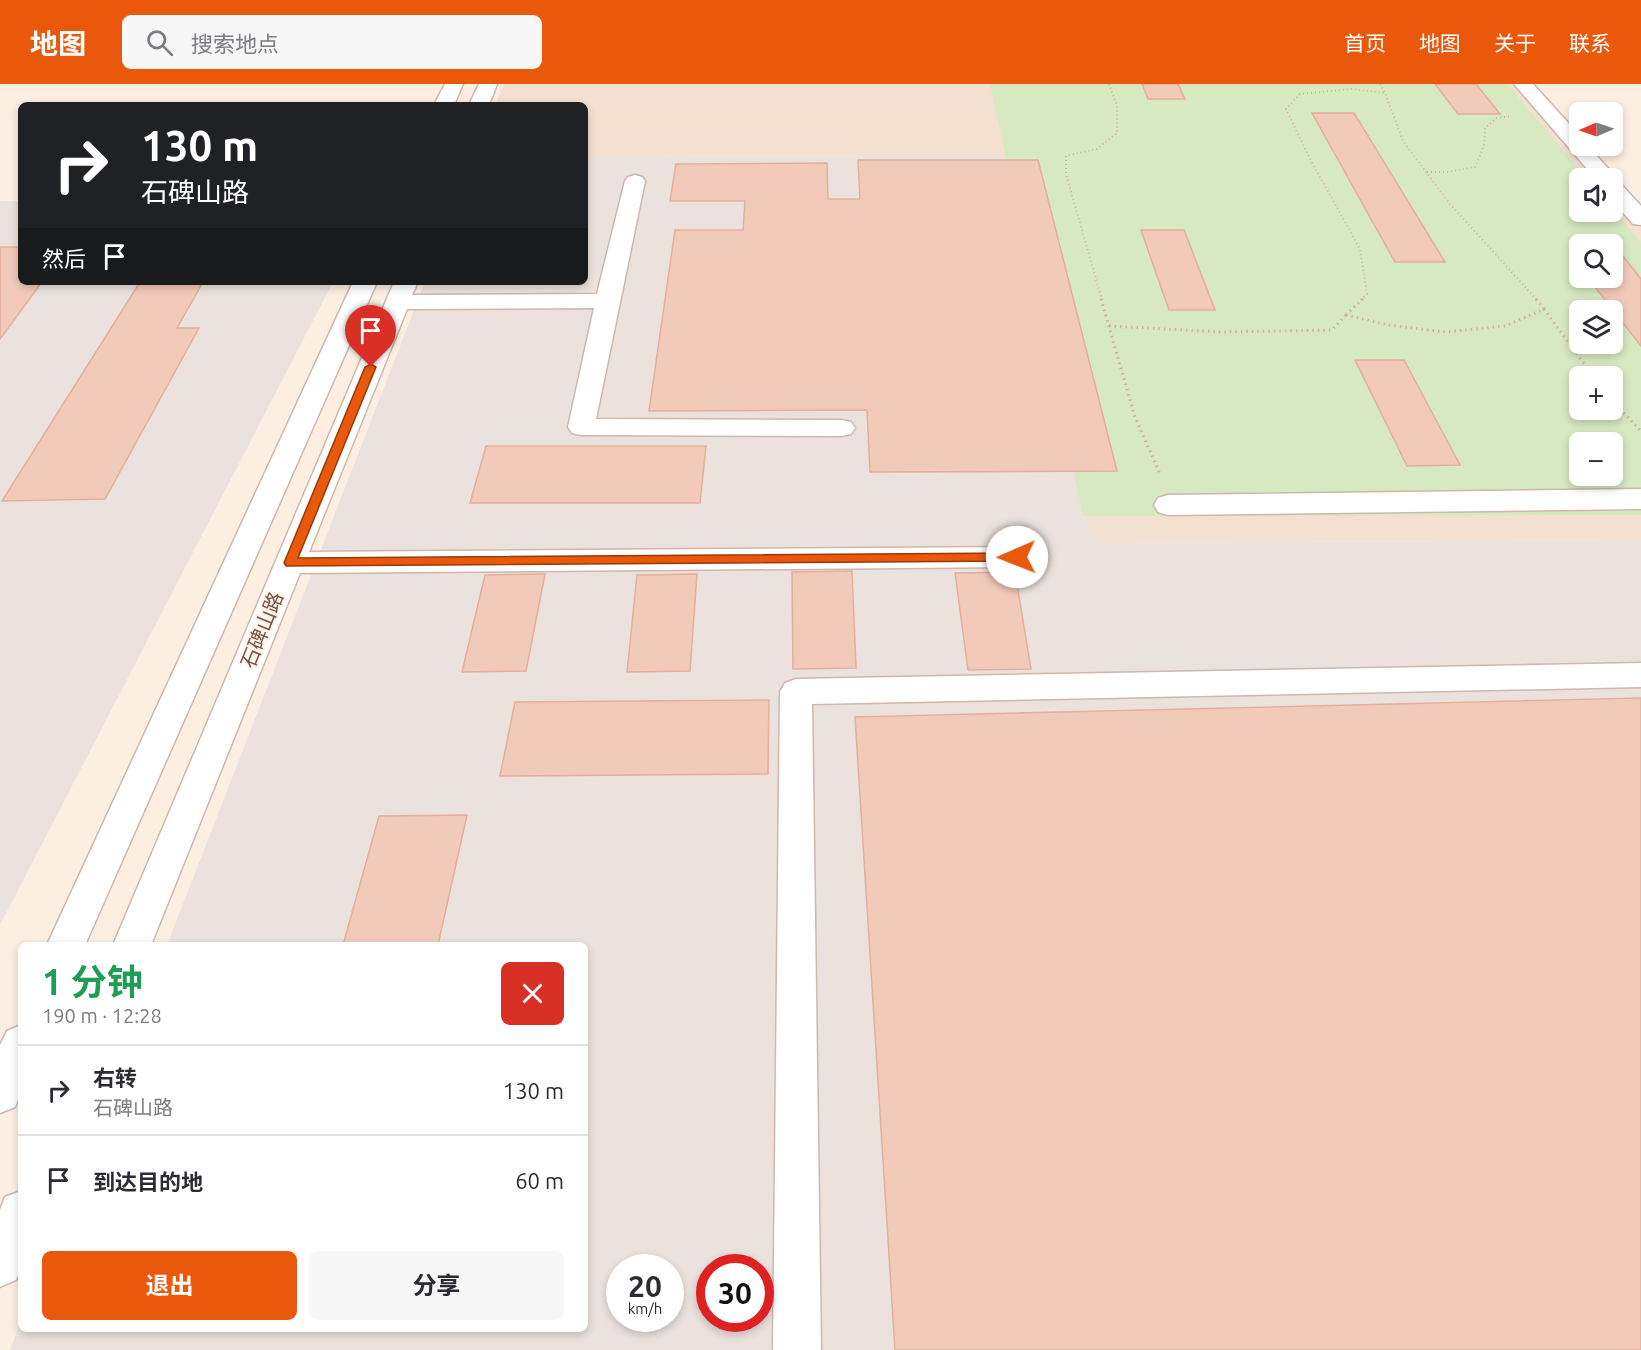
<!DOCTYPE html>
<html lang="zh">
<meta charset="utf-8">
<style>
body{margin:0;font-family:Ubuntu,"Noto Sans SC",sans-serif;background:#f7f7f7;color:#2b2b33;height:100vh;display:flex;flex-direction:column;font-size:22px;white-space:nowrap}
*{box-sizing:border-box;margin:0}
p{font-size:20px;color:#7c7c81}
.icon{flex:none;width:33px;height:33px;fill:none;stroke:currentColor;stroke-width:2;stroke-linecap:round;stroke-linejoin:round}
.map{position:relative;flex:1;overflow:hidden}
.panel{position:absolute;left:18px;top:858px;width:570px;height:390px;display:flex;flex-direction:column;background:#fff;border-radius:9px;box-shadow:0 3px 9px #0003}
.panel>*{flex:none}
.guide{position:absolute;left:18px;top:18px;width:570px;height:183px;border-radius:9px;box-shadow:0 3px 9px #0003;background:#202124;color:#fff;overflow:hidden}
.needle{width:39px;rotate:268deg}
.buttons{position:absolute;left:1569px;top:18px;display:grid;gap:12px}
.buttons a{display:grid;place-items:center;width:54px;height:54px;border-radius:9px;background:#fff;box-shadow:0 3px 9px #0003;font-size:30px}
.speed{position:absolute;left:606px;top:1170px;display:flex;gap:12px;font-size:30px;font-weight:700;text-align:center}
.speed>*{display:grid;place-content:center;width:78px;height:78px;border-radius:50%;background:#fff;box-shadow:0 3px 9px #0003;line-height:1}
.speed small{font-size:15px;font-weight:400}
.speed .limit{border:9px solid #d22;background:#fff;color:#111}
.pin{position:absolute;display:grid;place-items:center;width:51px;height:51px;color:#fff;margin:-62px -26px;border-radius:50% 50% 50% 0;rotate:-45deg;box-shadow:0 0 6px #0007}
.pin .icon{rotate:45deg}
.me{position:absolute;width:66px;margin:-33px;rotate:269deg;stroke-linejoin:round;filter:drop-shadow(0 0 4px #0008)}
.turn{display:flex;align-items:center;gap:21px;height:126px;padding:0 24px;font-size:27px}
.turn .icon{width:78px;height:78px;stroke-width:2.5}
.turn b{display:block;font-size:42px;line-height:51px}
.then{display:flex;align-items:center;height:57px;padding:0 24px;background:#0003;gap:12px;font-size:22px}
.round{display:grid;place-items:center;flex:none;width:63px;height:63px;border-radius:9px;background:#f7f7f7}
.headline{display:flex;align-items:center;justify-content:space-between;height:102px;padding:0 24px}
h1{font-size:36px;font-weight:700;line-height:45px;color:#1e9e55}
.cta{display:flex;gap:12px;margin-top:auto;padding:12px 24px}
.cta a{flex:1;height:69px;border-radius:9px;background:#ea580c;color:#fff;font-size:24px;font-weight:700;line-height:69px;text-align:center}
.cta a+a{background:#f7f7f7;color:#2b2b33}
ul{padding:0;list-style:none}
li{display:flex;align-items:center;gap:18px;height:90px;padding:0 24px;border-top:2px solid #e1e1e2}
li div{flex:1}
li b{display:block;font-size:22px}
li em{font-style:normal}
header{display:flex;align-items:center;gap:36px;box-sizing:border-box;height:84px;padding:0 30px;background:#ea580c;color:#fff}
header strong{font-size:28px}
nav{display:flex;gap:33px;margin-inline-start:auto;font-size:21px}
.search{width:420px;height:54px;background:#f7f7f7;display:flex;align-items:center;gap:15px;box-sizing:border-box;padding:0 21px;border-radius:9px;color:#7c7c81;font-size:22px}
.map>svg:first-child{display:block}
</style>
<header>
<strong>地图</strong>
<div class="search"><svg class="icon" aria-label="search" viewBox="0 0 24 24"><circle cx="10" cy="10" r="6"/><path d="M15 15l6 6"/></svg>搜索地点</div>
<nav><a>首页</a><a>地图</a><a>关于</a><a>联系</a></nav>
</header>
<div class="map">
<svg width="1641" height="1266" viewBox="0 0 1641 1266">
<rect width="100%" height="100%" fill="#fcefe2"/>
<!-- residential -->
<path fill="#f4e0d1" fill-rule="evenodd" d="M504,0H1531L1580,62H1587L1641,121V456L1100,459L1083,432L1005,72L585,71V21H495ZM1580,94H1612V128H1580ZM1580,160H1612V194H1580ZM1580,226H1612V260H1580ZM1580,292H1612V326H1580ZM1580,358H1612V392H1580Z"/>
<!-- industrial -->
<path fill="#ebe2dd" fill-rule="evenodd" d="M585,71L1006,72L1083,432L1100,459L1641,456V1266H10L21,1237V1245H585V861H167L425,198H585ZM620,1184H670V1234H620ZM710,1184H760V1234H710Z
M0,117H21V198H333L0,841Z"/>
<!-- green -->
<path fill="#d6e9c1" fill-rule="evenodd" d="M990,0H1507L1587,94H1580V128H1612L1613,125L1641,159V431L1083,432ZM1580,160H1612V194H1580ZM1580,226H1612V260H1580ZM1580,292H1612V326H1580ZM1580,358H1612V392H1580Z"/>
<!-- building -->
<path fill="#f2caba" stroke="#e4ae9a" stroke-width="1.5" d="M1142,0H1178L1185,15H1148Z
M1435,0H1476L1500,30H1458Z
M1312,29H1354L1445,178H1395Z
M858,76H1038L1117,387L870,388L867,326L649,327L675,146H743L745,117H670L676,80L827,79L828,115H860Z
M1141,146H1184L1215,226H1169Z
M0,163H21V198H42L0,255Z
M1622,171L1641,195V262L1588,194H1612V172Z
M140,198H203L177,244H199L105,415L2,417Z
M1355,276H1404L1460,381L1407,382Z
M486,362H706L700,419H470Z
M852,487L856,584L793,585L792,488Z
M1015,488L1031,585L968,586L955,489Z
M545,490L526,587L462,588L485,491Z
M697,490L690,587L627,588L637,491Z
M1641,614V1266H895L855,633Z
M769,616L768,690L500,692L515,618Z
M467,731L438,861H343L379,732Z"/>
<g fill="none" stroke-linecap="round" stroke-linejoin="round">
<defs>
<path id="minor" d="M445,0H463L454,21H434Z
M479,0H497L489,21H469Z
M1514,0H1533L1580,52V62H1588L1613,90L1616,94L1615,96L1619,98L1641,122V141L1633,140L1612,116V94H1595Z
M635,91L642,93L645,97L596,335L842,336L851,338L855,344L851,350L842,352L581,351L572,349L568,343L594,224L407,225L309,468L1017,463L1027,466L1032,473L1027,480L1017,483L300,489L151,861H113L394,198H418L412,211L597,210L625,97L628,93Z
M353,198H377L85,861H47Z
M1641,405V425L1168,431L1158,428L1154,421L1158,414L1168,411Z
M1641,579V603L812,620L821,1266H773L780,608L785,599L796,595Z
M21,941V1008L15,1023L0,1029V961L7,947Z
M21,1107V1184L16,1196L0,1203V1126L5,1113Z"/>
</defs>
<!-- minor casing -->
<use href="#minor" stroke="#cfb7ac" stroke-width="3"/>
<!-- path-far1 -->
<path stroke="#d6ad9d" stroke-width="2" stroke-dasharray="1 3" stroke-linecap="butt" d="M1380,0L1385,9
M1427,88H1447L1475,83L1484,62L1485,44L1497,34L1512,32
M1102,216L1066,90V72L1097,65L1117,49V21L1109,0
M1361,216L1367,210L1360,165L1310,75L1286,25L1300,10L1351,5L1385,9L1403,57L1450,120L1537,216"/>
<!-- path -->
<path stroke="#d6ad9d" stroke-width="3" stroke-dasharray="1.5 4" stroke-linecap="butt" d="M1101,215L1135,333L1160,390
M1544,225L1593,292
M1346,231L1388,241L1446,248L1505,242L1544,225L1536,215
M1346,231L1363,215
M1109,242L1222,248L1332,246L1346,231
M1612,317L1641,347"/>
<!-- minor -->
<use href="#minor" fill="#fff" fill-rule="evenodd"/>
</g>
<!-- route -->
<path fill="#ea580c" stroke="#983908" stroke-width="1.5" d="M371,280L376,283L298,474L1017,469L1023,473L1017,477L286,482L284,479L365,283Z"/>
<g text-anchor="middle" stroke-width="4.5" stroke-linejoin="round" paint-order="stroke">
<!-- street labels -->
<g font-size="20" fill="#745349" stroke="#fff4e8">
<text transform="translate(262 546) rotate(-68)" y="7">石碑山路</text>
</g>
</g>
</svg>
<div class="buttons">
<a><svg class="needle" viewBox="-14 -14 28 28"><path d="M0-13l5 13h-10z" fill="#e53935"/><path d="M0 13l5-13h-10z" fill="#7c7c81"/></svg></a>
<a><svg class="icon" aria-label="sound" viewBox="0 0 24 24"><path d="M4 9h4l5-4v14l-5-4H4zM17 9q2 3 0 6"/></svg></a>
<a><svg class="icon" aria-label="search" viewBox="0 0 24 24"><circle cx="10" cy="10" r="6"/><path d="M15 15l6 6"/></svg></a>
<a><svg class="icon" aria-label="layers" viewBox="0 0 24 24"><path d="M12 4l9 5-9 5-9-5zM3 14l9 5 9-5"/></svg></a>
<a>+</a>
<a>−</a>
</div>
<div class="speed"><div>20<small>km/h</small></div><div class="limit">30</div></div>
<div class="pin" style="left:371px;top:283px;background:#d93025"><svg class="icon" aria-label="arrive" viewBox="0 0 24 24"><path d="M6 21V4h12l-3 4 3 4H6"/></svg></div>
<svg class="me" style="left:1017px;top:473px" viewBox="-20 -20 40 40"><circle r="19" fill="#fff"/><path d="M0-13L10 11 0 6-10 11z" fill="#ea580c"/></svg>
<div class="guide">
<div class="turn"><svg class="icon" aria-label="right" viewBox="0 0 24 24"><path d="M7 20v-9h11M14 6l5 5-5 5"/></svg><div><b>130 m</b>石碑山路</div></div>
<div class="then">然后<svg class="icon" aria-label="arrive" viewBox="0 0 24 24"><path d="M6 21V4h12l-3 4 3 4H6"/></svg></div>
</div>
<section class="panel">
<div class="headline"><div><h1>1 分钟</h1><p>190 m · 12:28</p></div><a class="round" style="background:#d93025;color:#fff"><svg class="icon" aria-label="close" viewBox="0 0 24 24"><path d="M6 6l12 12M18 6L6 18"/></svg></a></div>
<ul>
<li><svg class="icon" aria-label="right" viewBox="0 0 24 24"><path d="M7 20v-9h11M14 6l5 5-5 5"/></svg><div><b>右转</b><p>石碑山路</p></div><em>130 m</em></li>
<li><svg class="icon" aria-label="arrive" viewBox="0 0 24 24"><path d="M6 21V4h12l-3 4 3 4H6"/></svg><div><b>到达目的地</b></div><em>60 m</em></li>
</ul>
<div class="cta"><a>退出</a><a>分享</a></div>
</section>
</div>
